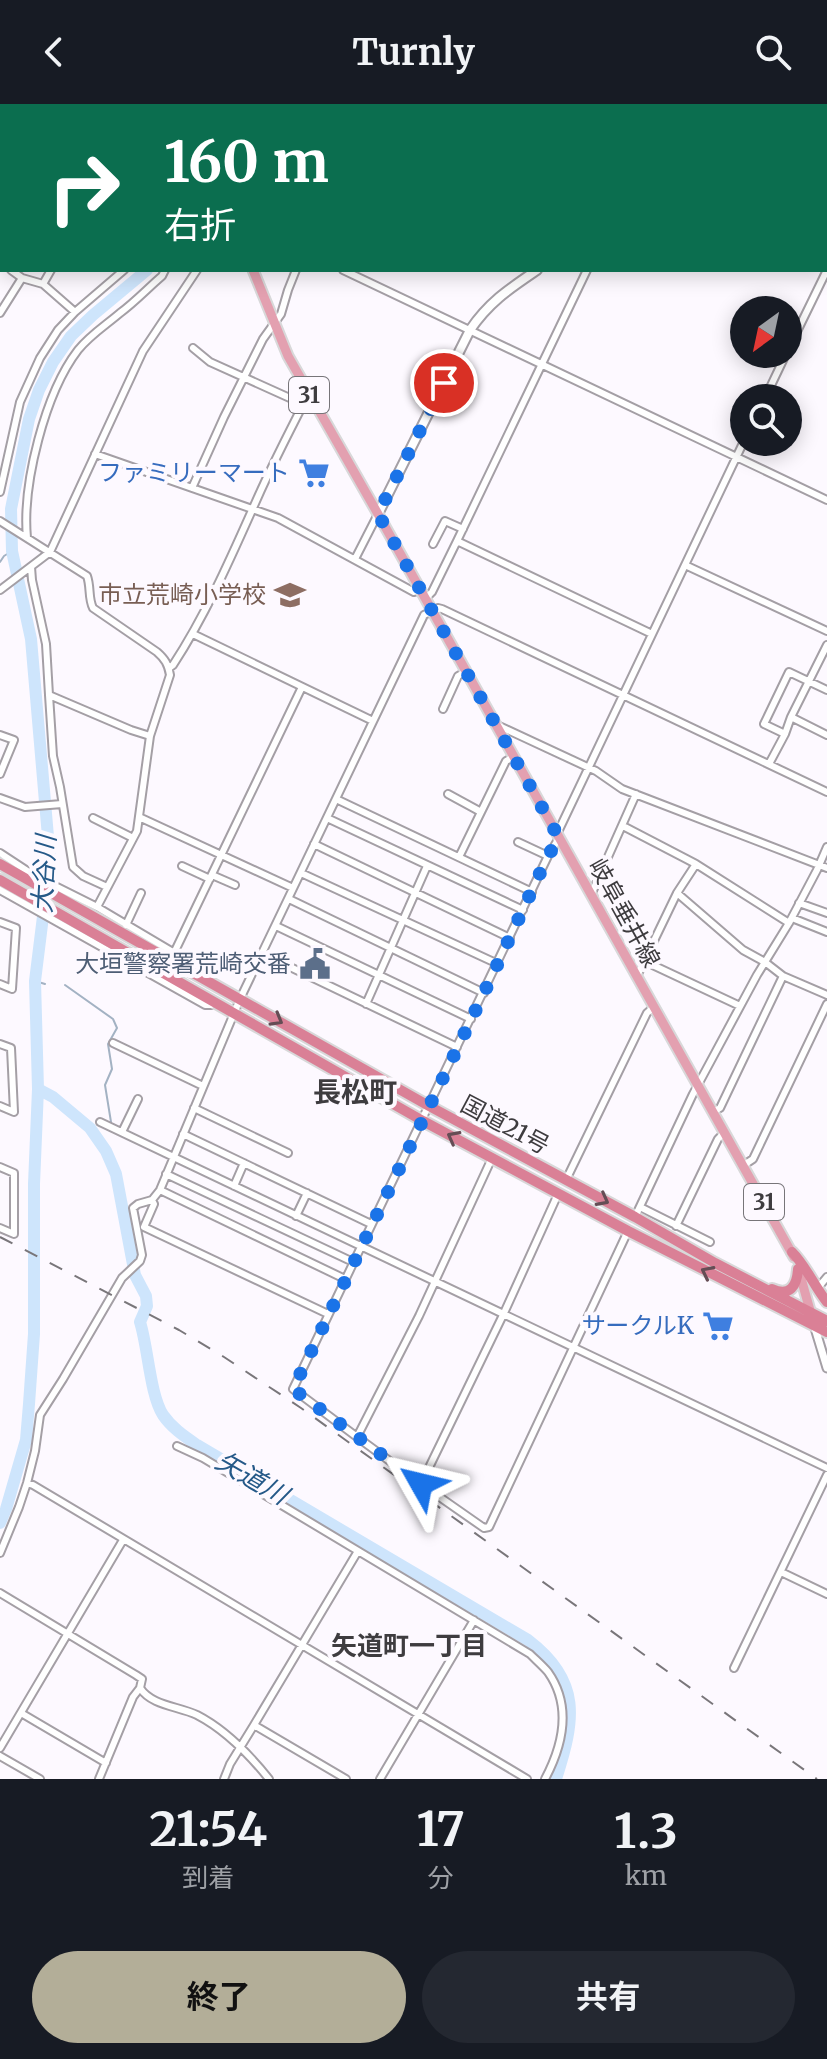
<!DOCTYPE html>
<html lang="ja">
<meta charset="utf-8">
<style>
body{margin:0;font-family:Merriweather,"Noto Sans JP",serif;background:#242831;color:#f1f3f6;height:100vh;display:flex;flex-direction:column;font-size:30px;white-space:nowrap}
*{box-sizing:border-box;margin:0}
p{font-size:26px;color:#9ea1a6}
.icon{flex:none;width:44px;height:44px;fill:none;stroke:currentColor;stroke-width:2;stroke-linecap:round;stroke-linejoin:round}
.map{position:relative;height:1675px;overflow:hidden}
.drawer{display:flex;flex-direction:column;background:#171b24;flex:1}
.drawer>*{flex:none}
.top-card{position:absolute;left:0px;top:0px;width:828px;height:168px;box-shadow:0 4px 20px #0003;background:#0b6e4f;color:#fff;overflow:hidden}
.needle{width:52px;rotate:213deg}
.controls{position:absolute;left:730px;top:192px;display:grid;gap:16px}
.controls a{display:grid;place-items:center;width:72px;height:72px;border-radius:50%;background:#171b24;box-shadow:0 4px 20px #0003;font-size:40px}
.pin{position:absolute;display:grid;place-items:center;width:68px;height:68px;color:#fff;margin:-34px;border:4px solid #fff;border-radius:50%;box-shadow:0 2px 8px #0007}
.me{position:absolute;width:88px;margin:-44px;rotate:307deg;stroke-linejoin:round;filter:drop-shadow(0 0 6px #0008)}
.turn{display:flex;align-items:center;gap:28px;height:168px;padding:0 32px;font-size:36px}
.turn .icon{width:104px;height:104px;stroke-width:2.5}
.turn b{display:block;font-size:56px;line-height:68px}
.eta{display:flex;justify-content:space-evenly;align-items:center;height:136px;text-align:center}
.eta b{font-size:48px;font-weight:700;line-height:56px}
.primary-button{display:flex;gap:16px;margin-top:auto;padding:16px 32px}
.primary-button a{flex:1;height:92px;border-radius:48px;background:#b3ae98;color:#111;font-size:32px;font-weight:700;line-height:92px;text-align:center}
.primary-button a+a{background:#242831;color:#f1f3f6}
header{display:flex;justify-content:space-between;align-items:center;height:104px;padding:0 32px;background:#171b24;font-size:36px;font-weight:700}
.map>svg:first-child{display:block}
</style>
<header><svg class="icon" aria-label="back" viewBox="0 0 24 24"><path d="M15 5l-7 7 7 7"/></svg>Turnly<svg class="icon" aria-label="search" viewBox="0 0 24 24"><circle cx="10" cy="10" r="6"/><path d="M15 15l6 6"/></svg></header>
<div class="map">
<svg width="827" height="1675" viewBox="0 0 827 1675">
<rect width="100%" height="100%" fill="#fdf9ff"/>
<g fill="none" stroke-linecap="round" stroke-linejoin="round">
<!-- stream -->
<path stroke="#a3b2c3" stroke-width="2" d="M0,458L4,452L12,447
M35,877L45,880
M65,881L113,915L117,924L108,940L112,965L105,981L111,1018"/>
<!-- river -->
<path stroke="#cee5fc" stroke-width="12" d="M210,2V0
M38,985L53,993L90,1024L106,1047L116,1070L135,1171L146,1192L147,1202L140,1218C148,1243 150,1291 163,1311C172,1324 184,1332 197,1341L528,1536C582,1577 575,1616 556,1675
M0,1419L6,1405L26,1336L29,1300L34,1230V1080L38,985L35,877L50,756L31,535L12,447L11,405L29,315L39,286L53,258L71,232L93,211L147,166"/>
<defs>
<path id="minor" d="M28,0L31,2
M92,0L93,2
M491,0L495,2
M186,2L187,0
M230,2L231,0
M374,2L375,0
M545,2L546,0
M0,35L2,37
M0,86L2,87
M0,159L2,160
M826,159L827,160
M11,166L22,174L43,180L75,208
M343,166L827,396
M43,180L51,166
M0,209L22,174
M193,244L210,258L303,300
M788,246L827,166
M765,294L786,250
M95,350L278,414L414,488L420,486
M192,384L224,313L263,235L281,210L288,186L296,166
M0,388L20,298L40,254L58,226L75,208L124,166
M0,417L87,472C91,483 88,494 93,504L157,548C165,555 168,560 170,571L150,632L137,727L97,803
M27,434C22,380 45,289 78,246C90,231 106,221 120,209C135,198 148,184 162,172L165,166
M457,437L652,530
M433,440L445,417L463,425
M355,455L378,410
M685,461L827,527
M31,463L32,476L46,540L49,591L131,626L150,632
M0,486L50,448L143,247L197,166
M425,495L432,488L457,437L587,166
M193,530L373,617
M169,564L173,561C207,509 232,451 257,395C272,361 289,328 306,295L309,291
M49,591L53,652L60,683L73,763L83,772L107,783
M443,605L458,572L465,568
M791,613L827,541
M497,621L596,667L622,685L827,764
M785,630L791,613L827,631
M0,631L14,636L0,670
M769,660L785,630L764,620L789,568L827,586
M448,690L481,708
M0,694L25,703L62,700
M336,695L532,788
M139,713L293,784
M93,714L133,734
M327,714L523,806
M623,722L696,760L789,819
M557,730L744,337
M518,738L548,752
M314,740L510,834
M0,749L35,772L97,803L205,867L208,876
M459,753L506,657L513,653
M182,762L210,775
M301,769L498,860
M212,771L235,781
M0,786L205,901H211L215,898
M677,789L743,846L765,858L783,872L720,1004L713,1008
M591,791L636,690
M289,795L484,889
M799,799L827,809
M792,814L827,828
M0,818L16,824L12,885L0,880
M126,821L141,789
M276,822L471,915
M174,849L302,583
M263,850L457,943
M644,857L740,902
M637,872L677,789L696,760
M783,872L827,891
M366,900L427,762
M113,939L203,982
M0,940L11,944L14,1008L0,1002
M194,1004L288,1049
M100,1018L827,1364
M122,1028L138,995
M183,1030L371,1120
M744,1061L753,1055L827,900
M0,1063L14,1069V1130L0,1124
M166,1070L353,1158
M566,1076L647,909L654,903
M234,1082L244,1059
M160,1086L345,1175
M558,1090L504,1209L421,1380L484,1424L489,1423L628,1127
M640,1103L710,1138
M296,1112L307,1089
M635,1113L693,990L757,871L789,819L817,766L827,743
M676,1122L718,1035L724,1029
M817,1185L827,1173
M328,1210L144,1123L154,1100L152,1096L160,1086L240,895L424,511L438,504L442,505L827,688
M357,1333L293,1285L548,752L559,734
M177,1342L203,1354L530,1550C536,1556 543,1562 548,1568C572,1602 563,1641 545,1675
M27,1379L33,1381L527,1675
M421,1380L357,1333L419,1212L492,1054
M0,1449L19,1403L27,1379L35,1347L40,1311L63,1275L122,1174L140,1157L142,1151L133,1104L138,1100L152,1096
M781,1468L827,1490
M0,1489L136,1571L142,1575L140,1584C152,1602 178,1602 197,1611C226,1626 249,1650 269,1675
M734,1564L827,1371
M21,1609L106,1659
M0,1644L123,1436
M0,1652L40,1675
M99,1675L133,1593L140,1584
M224,1675L230,1660L254,1621
M346,1675L254,1621L358,1447
M380,1675L474,1516"/>
<path id="tertiary" d="M814,1221L827,1264"/>
<path id="secondary" d="M768,2L770,0
M378,410L470,226C489,198 509,185 537,166"/>
<path id="primary" d="M146,0L148,2
M253,166L288,252L378,410L794,1153
M799,1167L811,1210"/>
<path id="trunk" d="M0,760L429,1002L635,1113L715,1159L827,1217
M0,776L423,1017L628,1127L827,1228
M792,1148C806,1162 814,1182 827,1198
M772,1185C790,1193 797,1182 798,1165"/>
</defs>
<!-- minor casing -->
<use href="#minor" stroke="#a49fa5" stroke-width="10"/>
<!-- tertiary casing -->
<use href="#tertiary" stroke="#a49fa5" stroke-width="11"/>
<!-- secondary casing -->
<use href="#secondary" stroke="#a49fa5" stroke-width="12"/>
<!-- primary casing -->
<use href="#primary" stroke="#d8d8d9" stroke-width="13"/>
<!-- trunk casing -->
<use href="#trunk" stroke="#d8d8d9" stroke-width="14"/>
<!-- minor -->
<use href="#minor" stroke="#fff" stroke-width="6"/>
<!-- tertiary -->
<use href="#tertiary" stroke="#fff" stroke-width="7"/>
<!-- secondary -->
<use href="#secondary" stroke="#fff" stroke-width="8"/>
<!-- primary -->
<use href="#primary" stroke="#e3a0b0" stroke-width="9"/>
<!-- trunk -->
<use href="#trunk" stroke="#da8096" stroke-width="10"/>
<!-- rail -->
<path stroke="#79767a" stroke-width="2" stroke-dasharray="14 14" stroke-linecap="butt" d="M0,1133L179,1226L224,1253L301,1304L817,1675"/>
</g>
<!-- one-way arrows -->
<defs><path id="oneway-chevron" d="M-2-3.5L2.5 0L-2 3.5" fill="none" stroke-width="1.6" stroke-linecap="round" stroke-linejoin="round" transform="scale(2)"/></defs>
<g stroke="#654d55">
<use href="#oneway-chevron" transform="translate(277 916) rotate(30)"/>
<use href="#oneway-chevron" transform="translate(453 1033) rotate(-152)"/>
<use href="#oneway-chevron" transform="translate(603 1096) rotate(28)"/>
<use href="#oneway-chevron" transform="translate(707 1168) rotate(-153)"/>
</g>
<g fill="none" stroke-linecap="round" stroke-linejoin="round">
<!-- route -->
<path stroke="#1a73e8" stroke-width="14" stroke-dasharray="0 25.2" d="M421,1380L293,1285L484,889L548,752L559,734L378,410L444,279"/>
</g>
<!-- icons -->
<defs>
<symbol id="supermarket-bare" viewBox="-9 -9 18 18"><path d="M-6-5.5h2.5l.6 2H6L4.5 2H-2.5L-4.4-4H-6ZM-1.5 3.2a1.3 1.3 0 1 0 .1 0ZM3 3.2a1.3 1.3 0 1 0 .1 0Z" fill="#3f7fe0" stroke="#fdf9ff" stroke-width="2.5" paint-order="stroke"/></symbol>
<symbol id="school-bare" viewBox="-9 -9 18 18"><path d="M0-5L7-2L0 1L-7-2ZM-4 1L0 2.5L4 1V4Q0 6-4 4Z" fill="#8d6e63" stroke="#fdf9ff" stroke-width="2.5" paint-order="stroke"/></symbol>
<symbol id="civic-bare" viewBox="-9 -9 18 18"><path d="M-.6-6.5H3V-4.5H.6V-3L4-1V1h2V6H-6V1h2V-1L-.6-3ZM-1.2 2.5V6h2.4V2.5Z" fill="#5c6f8a" stroke="#fdf9ff" stroke-width="2.5" paint-order="stroke"/></symbol>
</defs>
<g fill-rule="evenodd">
<use href="#supermarket-bare" x="292" y="347" width="44" height="44"/>
<use href="#school-bare" x="268" y="469" width="44" height="44"/>
<use href="#civic-bare" x="293" y="838" width="44" height="44"/>
<use href="#supermarket-bare" x="696" y="1200" width="44" height="44"/>
</g>
<g text-anchor="middle" stroke-width="8" stroke-linejoin="round" paint-order="stroke">
<!-- shield labels -->
<g fill="#fdf9ff" stroke="#777579" stroke-width="2">
<rect x="289" y="273" width="40" height="36" rx="6"/>
<rect x="744" y="1080" width="40" height="36" rx="6"/>
</g>
<g font-size="22" font-weight="bold" fill="#3e3c3f">
<text x="309" y="299">31</text>
<text x="764" y="1106">31</text>
</g>
<!-- shop labels -->
<g font-size="24" fill="#366cbe" stroke="#fdf9ff" text-anchor="end">
<text x="290" y="377">ファミリーマート</text>
<text x="694" y="1230">サークルK</text>
</g>
<!-- education labels -->
<g font-size="24" fill="#785e54" stroke="#fdf9ff" text-anchor="end">
<text x="266" y="499">市立荒崎小学校</text>
</g>
<!-- street labels -->
<g font-size="24" fill="#3e3c3f" stroke="#fdf9ff">
<text transform="translate(624 809) rotate(61)" y="8">岐阜垂井線</text>
<text transform="translate(505 1021) rotate(28)" y="8">国道21号</text>
</g>
<!-- service labels -->
<g font-size="24" fill="#4e5e75" stroke="#fdf9ff" text-anchor="end">
<text x="291" y="868">大垣警察署荒崎交番</text>
</g>
<!-- water labels -->
<g font-size="26" font-style="italic" fill="#255988" stroke="#fdf9ff">
<text transform="translate(44 770) rotate(-87)" y="9">大谷川</text>
<text transform="translate(252 1374) rotate(30)" y="9">矢道川</text>
</g>
<!-- neighbourhood labels -->
<g font-size="26" font-weight="bold" fill="#3e3c3f" stroke="#fdf9ff">
<text x="409" y="1551">矢道町一丁目</text>
</g>
<!-- quarter labels -->
<g font-size="28" font-weight="bold" fill="#3e3c3f" stroke="#fdf9ff">
<text x="355" y="998">長松町</text>
</g>
</g>
</svg>
<div class="controls">
<a><svg class="needle" viewBox="-14 -14 28 28"><path d="M0-13l5 13h-10z" fill="#e53935"/><path d="M0 13l5-13h-10z" fill="#9ea1a6"/></svg></a>
<a><svg class="icon" aria-label="search" viewBox="0 0 24 24"><circle cx="10" cy="10" r="6"/><path d="M15 15l6 6"/></svg></a>
</div>
<div class="pin" style="left:444px;top:279px;background:#d93025"><svg class="icon" aria-label="arrive" viewBox="0 0 24 24"><path d="M6 21V4h12l-3 4 3 4H6"/></svg></div>
<svg class="me" style="left:421px;top:1380px" viewBox="-20 -20 40 40"><path d="M0-17L14 15 0 8-14 15z" fill="#1a73e8" stroke="#fff" stroke-width="4"/></svg>
<div class="top-card">
<div class="turn"><svg class="icon" aria-label="right" viewBox="0 0 24 24"><path d="M7 20v-9h11M14 6l5 5-5 5"/></svg><div><b>160 m</b>右折</div></div>
</div>
</div>
<section class="drawer">
<div class="eta">
<div><b>21:54</b><p>到着</p></div>
<div><b>17</b><p>分</p></div>
<div><b>1.3</b><p>km</p></div>
</div>
<div class="primary-button"><a>終了</a><a>共有</a></div>
</section>
